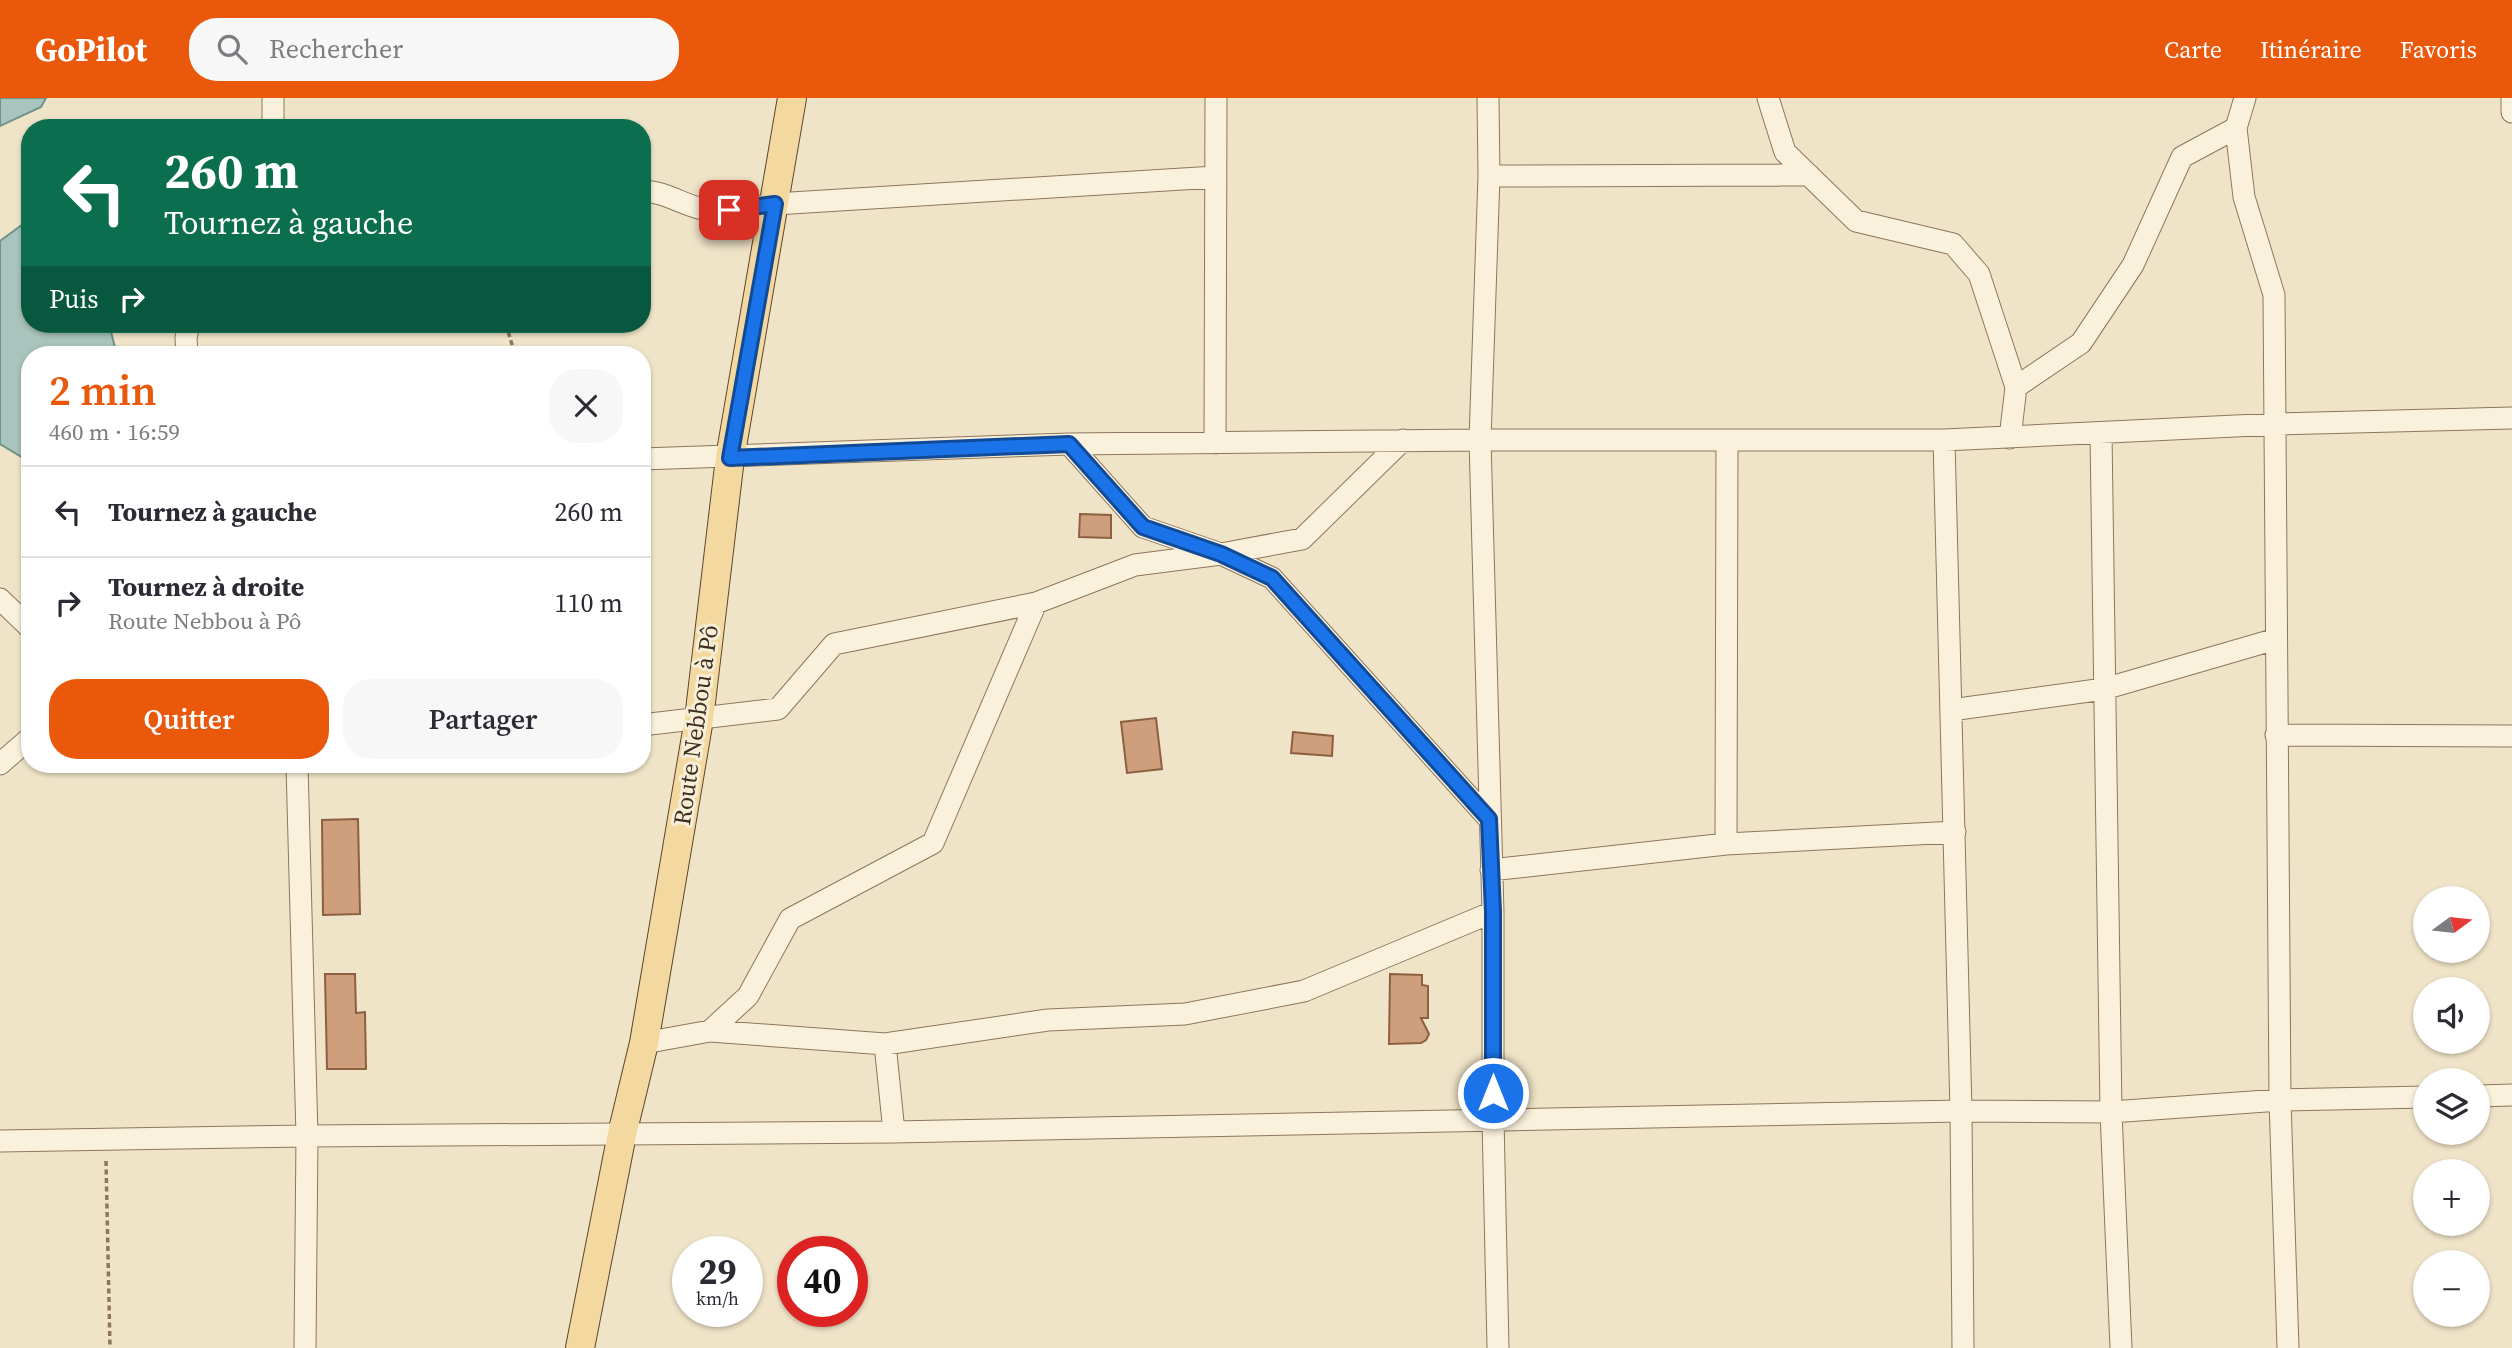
<!DOCTYPE html>
<html lang="fr">
<meta charset="utf-8">
<style>
body{margin:0;font-family:"Source Serif 4",serif;background:#f7f7f7;color:#2b2b33;height:100vh;display:flex;flex-direction:column;font-size:26px;white-space:nowrap}
*{box-sizing:border-box;margin:0}
p{font-size:23px;color:#7c7c81}
.icon{flex:none;width:38px;height:38px;fill:none;stroke:currentColor;stroke-width:2;stroke-linecap:round;stroke-linejoin:round}
.map{position:relative;flex:1;overflow:hidden}
.details{position:absolute;left:21px;top:248px;width:630px;height:427px;display:flex;flex-direction:column;background:#fff;border-radius:28px;box-shadow:0 2px 5px #0004}
.details>*{flex:none}
.guide{position:absolute;left:21px;top:21px;width:630px;height:214px;border-radius:28px;box-shadow:0 2px 5px #0004;background:#0b6e4f;color:#fff;overflow:hidden}
.needle{width:46px;rotate:75deg}
.controls{position:absolute;left:2413px;top:788px;display:grid;gap:14px}
.controls a{display:grid;place-items:center;width:77px;height:77px;border-radius:50%;background:#fff;box-shadow:0 2px 5px #0004;font-size:35px}
.speed{position:absolute;left:672px;top:1138px;display:flex;gap:14px;font-size:35px;font-weight:700;text-align:center}
.speed>*{display:grid;place-content:center;width:91px;height:91px;border-radius:50%;background:#fff;box-shadow:0 2px 5px #0004;line-height:1}
.speed small{font-size:18px;font-weight:400}
.speed .limit{border:10px solid #d22;background:#fff;color:#111}
.pin{position:absolute;display:grid;place-items:center;width:60px;height:60px;color:#fff;margin:-30px;border-radius:14px;box-shadow:0 4px 10px #0006}
.me{position:absolute;width:77px;margin:-38px;rotate:0deg;stroke-linejoin:round;filter:drop-shadow(0 0 5px #0008)}
.turn{display:flex;align-items:center;gap:24px;height:147px;padding:0 28px;font-size:32px}
.turn .icon{width:91px;height:91px;stroke-width:2.5}
.turn b{display:block;font-size:49px;line-height:60px}
.then{display:flex;align-items:center;height:66px;padding:0 28px;background:#0003;gap:14px;font-size:26px}
.round{display:grid;place-items:center;flex:none;width:74px;height:74px;border-radius:28px;background:#f7f7f7}
.overview{display:flex;align-items:center;justify-content:space-between;height:119px;padding:0 28px}
h1{font-size:42px;font-weight:600;line-height:52px;color:#ea580c}
.action{display:flex;gap:14px;margin-top:auto;padding:14px 28px}
.action a{flex:1;height:80px;border-radius:28px;background:#ea580c;color:#fff;font-size:28px;font-weight:600;line-height:80px;text-align:center}
.action a+a{background:#f7f7f7;color:#2b2b33}
ul{padding:0;list-style:none}
li{display:flex;align-items:center;gap:21px;height:91px;padding:0 28px;border-top:2px solid #e1e1e2}
li div{flex:1}
li b{display:block;font-size:26px}
li em{font-style:normal}
header{display:flex;align-items:center;gap:42px;box-sizing:border-box;height:98px;padding:0 35px;background:#ea580c;color:#fff}
header strong{font-size:33px}
nav{display:flex;gap:38px;margin-inline-start:auto;font-size:24px}
.search{width:490px;height:63px;background:#f7f7f7;display:flex;align-items:center;gap:18px;box-sizing:border-box;padding:0 24px;border-radius:28px;color:#7c7c81;font-size:26px}
.map>svg:first-child{display:block}
</style>
<header>
<strong>GoPilot</strong>
<div class="search"><svg class="icon" aria-label="search" viewBox="0 0 24 24"><circle cx="10" cy="10" r="6"/><path d="M15 15l6 6"/></svg>Rechercher</div>
<nav><a>Carte</a><a>Itinéraire</a><a>Favoris</a></nav>
</header>
<div class="map">
<svg width="2512" height="1250" viewBox="0 0 2512 1250">
<rect width="100%" height="100%" fill="#f0e4c8"/>
<!-- water -->
<path fill="#a9c4bc" stroke="#6f938a" stroke-width="2" d="M0,0H46L41,9L0,28Z
M30,121V226H109L117,257H30V364L0,346V143Z"/>
<!-- building -->
<path fill="#cf9f7d" stroke="#8d5f41" stroke-width="2" d="M1080,416L1111,417V440L1079,439Z
M1156,620L1162,671L1127,675L1121,624Z
M1293,634L1333,638L1332,658L1291,655Z
M358,721L360,816L323,817L322,722Z
M325,876H355L356,915L365,914L366,971H327Z
M1390,876L1422,877V887L1428,888V920H1421L1429,936L1426,942L1421,945L1389,946Z"/>
<g fill="none" stroke-linecap="round" stroke-linejoin="round">
<defs>
<path id="minor" d="M273,0V30
M1488,0L1489,78L1480,342L1493,814V1021L1498,1250
M1768,0L1785,54L1856,123L1953,146L1979,176L2016,289L2010,340
M2245,0L2236,30L2244,99L2274,197L2280,1002L2288,1250
M2512,0V14
M1489,78L1809,77
M642,93C667,93 688,111 713,113C733,115 755,108 775,106L1215,79
M187,257L186,240L189,226
M2016,289L2081,245L2133,167L2182,59L2236,30
M2101,336L2111,1014L2121,1250
M1944,342L1961,1013L1963,1250
M1215,345L1216,0
M1069,346L1143,429L1221,456L1272,480L1489,721
M642,361L1069,346L1480,342H1944L2277,326L2512,320
M0,501L30,530
M1951,612L2104,591L2276,541
M642,627L778,611L834,546L1036,505
M2276,637L2512,638
M0,666L30,640
M297,667L307,1038L305,1250
M1726,746L1727,342
M1491,772L1726,746L1955,734
M710,933L748,898L790,821L933,745L1036,505L1135,467L1221,456L1302,441L1403,342
M644,945L710,933L885,946L894,1034
M885,946L1048,922L1185,916L1304,893L1493,814
M2478,998L2512,997
M0,1043L307,1038L894,1034L1961,1013L2111,1014L2280,1002L2426,999"/>
<path id="major" d="M580,1250L622,1036L644,945L699,621L730,360L792,0"/>
</defs>
<!-- minor casing -->
<use href="#minor" stroke="#8d765c" stroke-width="23"/>
<!-- major casing -->
<use href="#major" stroke="#5b4430" stroke-width="30"/>
<!-- path -->
<path stroke="#8d765c" stroke-width="3.5" stroke-dasharray="5 3.5" stroke-linecap="butt" d="M506,226L515,257
M106,1063L110,1250"/>
<!-- minor -->
<use href="#minor" stroke="#faf1dc" stroke-width="21"/>
<!-- major -->
<use href="#major" stroke="#f3d9a0" stroke-width="28"/>
</g>
<g fill="none" stroke-linecap="round" stroke-linejoin="round">
<defs>
<path id="route" d="M729,112L775,106L730,360L1069,346L1143,429L1221,456L1272,480L1489,721L1493,814V995"/>
</defs>
<!-- route casing -->
<use href="#route" stroke="#114b97" stroke-width="18"/>
<!-- route -->
<use href="#route" stroke="#1a73e8" stroke-width="12"/>
</g>
<g text-anchor="middle" stroke-width="6" stroke-linejoin="round" paint-order="stroke">
<!-- street labels -->
<g font-size="24" fill="#3d2e20" stroke="#f7eed8">
<text transform="translate(696 627) rotate(-82)" y="8">Route Nebbou à Pô</text>
</g>
</g>
</svg>
<div class="controls">
<a><svg class="needle" viewBox="-14 -14 28 28"><path d="M0-13l5 13h-10z" fill="#e53935"/><path d="M0 13l5-13h-10z" fill="#7c7c81"/></svg></a>
<a><svg class="icon" aria-label="sound" viewBox="0 0 24 24"><path d="M4 9h4l5-4v14l-5-4H4zM17 9q2 3 0 6"/></svg></a>
<a><svg class="icon" aria-label="layers" viewBox="0 0 24 24"><path d="M12 4l9 5-9 5-9-5zM3 14l9 5 9-5"/></svg></a>
<a>+</a>
<a>−</a>
</div>
<div class="speed"><div>29<small>km/h</small></div><div class="limit">40</div></div>
<div class="pin" style="left:729px;top:112px;background:#d93025"><svg class="icon" aria-label="arrive" viewBox="0 0 24 24"><path d="M6 21V4h12l-3 4 3 4H6"/></svg></div>
<svg class="me" style="left:1493px;top:995px" viewBox="-20 -20 40 40"><circle r="17" fill="#1a73e8" stroke="#fff" stroke-width="3"/><path d="M0-11L8 9 0 5-8 9z" fill="#fff"/></svg>
<div class="guide">
<div class="turn"><svg class="icon" aria-label="left" viewBox="0 0 24 24"><path d="M17 20v-9H6M10 6l-5 5 5 5"/></svg><div><b>260 m</b>Tournez à gauche</div></div>
<div class="then">Puis<svg class="icon" aria-label="right" viewBox="0 0 24 24"><path d="M7 20v-9h11M14 6l5 5-5 5"/></svg></div>
</div>
<section class="details">
<div class="overview"><div><h1>2 min</h1><p>460 m · 16:59</p></div><a class="round"><svg class="icon" aria-label="close" viewBox="0 0 24 24"><path d="M6 6l12 12M18 6L6 18"/></svg></a></div>
<ul>
<li><svg class="icon" aria-label="left" viewBox="0 0 24 24"><path d="M17 20v-9H6M10 6l-5 5 5 5"/></svg><div><b>Tournez à gauche</b></div><em>260 m</em></li>
<li><svg class="icon" aria-label="right" viewBox="0 0 24 24"><path d="M7 20v-9h11M14 6l5 5-5 5"/></svg><div><b>Tournez à droite</b><p>Route Nebbou à Pô</p></div><em>110 m</em></li>
</ul>
<div class="action"><a>Quitter</a><a>Partager</a></div>
</section>
</div>
